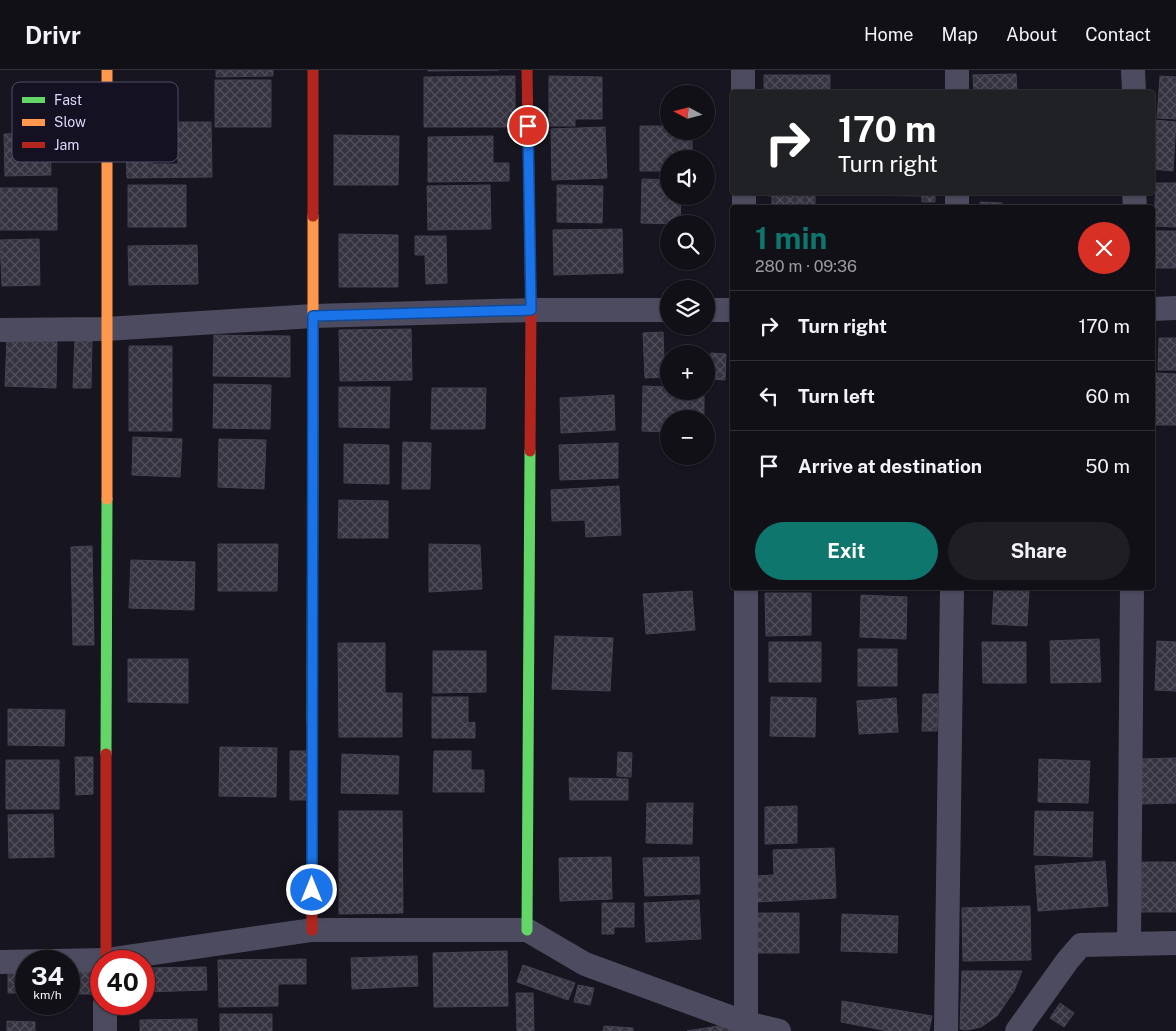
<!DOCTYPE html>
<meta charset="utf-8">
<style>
body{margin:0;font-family:"Public Sans",sans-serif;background:#1e1e24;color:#f1f3f6;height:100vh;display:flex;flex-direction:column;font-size:19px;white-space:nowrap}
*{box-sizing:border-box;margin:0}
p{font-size:16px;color:#9c9da1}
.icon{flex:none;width:28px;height:28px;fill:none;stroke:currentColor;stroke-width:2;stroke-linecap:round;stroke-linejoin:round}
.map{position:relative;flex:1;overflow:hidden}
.panel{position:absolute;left:730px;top:135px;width:425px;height:385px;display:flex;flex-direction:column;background:#111017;border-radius:5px;box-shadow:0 1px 4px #0004,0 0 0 1px #303036}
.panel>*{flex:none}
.top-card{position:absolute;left:730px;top:20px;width:425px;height:105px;border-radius:5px;box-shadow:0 1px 4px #0004,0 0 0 1px #303036;background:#202124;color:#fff;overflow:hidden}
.needle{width:32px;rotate:277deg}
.controls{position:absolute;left:660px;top:15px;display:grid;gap:10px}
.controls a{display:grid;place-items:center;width:55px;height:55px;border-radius:50%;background:#111017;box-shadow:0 1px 4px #0004,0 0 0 1px #303036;font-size:25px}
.speed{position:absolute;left:15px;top:880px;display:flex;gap:10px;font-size:25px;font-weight:700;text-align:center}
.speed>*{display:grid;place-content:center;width:65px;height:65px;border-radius:50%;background:#111017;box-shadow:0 1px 4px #0004,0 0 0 1px #303036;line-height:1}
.speed small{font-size:12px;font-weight:400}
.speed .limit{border:8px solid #d22;background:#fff;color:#111}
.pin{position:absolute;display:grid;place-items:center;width:42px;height:42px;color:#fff;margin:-21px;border:2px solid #fff;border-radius:50%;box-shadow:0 1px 5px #0007}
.me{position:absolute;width:55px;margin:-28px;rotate:0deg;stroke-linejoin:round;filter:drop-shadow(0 0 4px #0008)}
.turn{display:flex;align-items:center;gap:18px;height:105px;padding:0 25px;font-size:22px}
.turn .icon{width:65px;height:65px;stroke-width:2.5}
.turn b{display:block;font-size:35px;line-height:42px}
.round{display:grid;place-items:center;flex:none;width:52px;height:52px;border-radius:26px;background:#1e1e24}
.headline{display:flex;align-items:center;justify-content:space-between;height:85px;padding:0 25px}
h1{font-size:30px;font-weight:700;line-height:38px;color:#0f766e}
.cta{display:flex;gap:10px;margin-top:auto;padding:10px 25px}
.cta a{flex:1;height:58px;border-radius:30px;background:#0f766e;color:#fff;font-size:20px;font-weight:700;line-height:58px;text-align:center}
.cta a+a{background:#1e1e24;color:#f1f3f6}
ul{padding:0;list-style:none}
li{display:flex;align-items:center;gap:15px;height:70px;padding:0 25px;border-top:1px solid #303036}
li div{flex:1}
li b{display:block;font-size:19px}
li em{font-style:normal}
header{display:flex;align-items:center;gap:30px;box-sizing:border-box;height:70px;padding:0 25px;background:#111017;border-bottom:1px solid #303036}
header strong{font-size:24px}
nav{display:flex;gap:28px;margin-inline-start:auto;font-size:18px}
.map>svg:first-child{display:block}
</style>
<header>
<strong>Drivr</strong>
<nav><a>Home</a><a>Map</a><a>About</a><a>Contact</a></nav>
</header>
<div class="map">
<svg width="1176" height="961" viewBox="0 0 1176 961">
<defs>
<pattern id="building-cross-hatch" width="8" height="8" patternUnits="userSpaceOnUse" patternTransform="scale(1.25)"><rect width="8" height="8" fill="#363341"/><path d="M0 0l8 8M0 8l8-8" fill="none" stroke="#52505d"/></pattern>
</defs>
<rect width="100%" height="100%" fill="#17151f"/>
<!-- building -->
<path fill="url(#building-cross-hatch)" stroke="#444152" d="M216,0H273V6L216,7Z
M428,0H499L428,1Z
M1016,4L1017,22H974L973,5Z
M764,5H830V22H764Z
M515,6V57H424V7Z
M549,6L602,7V49H575V56H549Z
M1160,6L1176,7V49L1157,48Z
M215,10H271V57H215Z
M1154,50L1176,52L1173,101L1152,99Z
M177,52H211L212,107L127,108L126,81L152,80V94H178Z
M640,56H669V61H692V89H669V94H665V101H640Z
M605,57L607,108L552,110L551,59Z
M50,63L51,105L5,106L4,64Z
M334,65L399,66L398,115H334Z
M493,66V93H509V111L428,112V67Z
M642,109L669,110V126H681L680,154L641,153Z
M1156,113H1176V157L1154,156Z
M128,115H186V157H128Z
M490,115L491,159L428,160L427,116Z
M557,115L603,116L602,153L557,152Z
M0,118H57V160H0Z
M768,122H815V138H772V126H768Z
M852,122H935V132H922V126L852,125Z
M980,132L1002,133V138H980Z
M622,159L623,203L554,205L553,160Z
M1156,161H1176V198H1155Z
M339,164L398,165V217H339Z
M415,166H446L447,213L426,214L425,185H415Z
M39,169L40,215L2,216L0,170Z
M197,175L198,214L129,215L128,176Z
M411,259L412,310L340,311L339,260Z
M663,262L664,289H669V307L645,308L643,263Z
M214,265L290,266V307L213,306Z
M1159,268H1176V300H1158Z
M7,269L57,271L56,318L5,316Z
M75,269L92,270L91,318H73Z
M129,276H172V361H129Z
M711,283L726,284L725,310L710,309Z
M1155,303L1176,304V355H1154Z
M214,314L271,315L270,359L213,358Z
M643,316L669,317V321H704V349H669V362L642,361Z
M339,317H390L389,358L339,357Z
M432,318H486L485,359H431Z
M614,325L615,360L561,363L560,328Z
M133,367L182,369L180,407L132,405Z
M219,369L266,370L264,419L218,417Z
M403,372L431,373L430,419H402Z
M618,373V408L560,410L559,375Z
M344,374L389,375V414L344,413Z
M619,416L621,465L586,467L585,450L552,451L551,420Z
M339,430L388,431V468H338Z
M218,474H278L277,521H218Z
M429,474L480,475L482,519L429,522Z
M92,476L94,575H73L71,477Z
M131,490L195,492L194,540L129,538Z
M994,519L1029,521L1027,556L992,554Z
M692,521L695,560L646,564L643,524Z
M765,523H811V565L766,566Z
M861,525L907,527L906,569L860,567Z
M555,566L613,568L610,621L552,619Z
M1099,569L1101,612L1051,613L1050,571Z
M1157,571L1176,572V621L1155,620Z
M769,572H821V612H769Z
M982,572H1026V613H983Z
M338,573H385V623H402V667H339Z
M858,579H897V616H858Z
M433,581H486V622L433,623Z
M128,589H188V633L128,632Z
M923,624H938L937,661H922Z
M432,627H468V653L475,652V668H432Z
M771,627L816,628L815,667L770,666Z
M896,628L898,662L859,664L857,631Z
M8,639L65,640L64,676L8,675Z
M220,677L277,678L276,727L219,726Z
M290,681H308V730H290Z
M434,681H471V700H484V722H433Z
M618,682L632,683L631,707L617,706Z
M342,684L399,686L398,724L341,723Z
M75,687H93V724L76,725Z
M1176,688V733L1140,734L1139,689Z
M1039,689L1090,691L1088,733L1038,732Z
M6,690H59V739H6Z
M569,708L628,709V730H570Z
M647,733H693L692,774L646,773Z
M797,736V773L765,774V737Z
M339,741H402L403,843L339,844Z
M1035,741L1093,742L1092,787L1034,785Z
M53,744L54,787L9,788L8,745Z
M834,778L836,828L756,832L755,806L774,805L773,780Z
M611,787L612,829L560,831L559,788Z
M699,787L700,824L645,826L643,788Z
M1105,791L1108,836L1038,841L1035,796Z
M1142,792H1176V842H1141Z
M699,830L701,869L646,872L644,833Z
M602,833H634V857H614V864H602Z
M1030,836L1031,890L963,891L962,838Z
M749,843H799V883H749Z
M842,844L898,846L897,883L841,881Z
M507,881L508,936L434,937L433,883Z
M417,886L418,916L352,919L351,888Z
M306,889V914H278V936L219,937L218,890Z
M523,895L575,913L568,930L517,912Z
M206,897L207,920L144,922V898Z
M8,899H26V923H8Z
M69,899H94V924H69Z
M962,901H1022L1014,921L997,946L981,957L967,960L960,959Z
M578,915L594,918L590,935L574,932Z
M516,923H533L534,961H517Z
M842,931L932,946L929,961H888L841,952Z
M1060,933L1074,943L1064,957L1050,948Z
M220,944H272V961H220Z
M197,949V961H140V950Z
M7,951L35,952V961H7Z
M731,954L732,961H687Z
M604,956L633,958V961H603Z"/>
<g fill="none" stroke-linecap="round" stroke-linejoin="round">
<!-- street -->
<path stroke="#4d4b5f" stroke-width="24" d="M743,0V22
M1133,0L1134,22
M957,22V0
M744,122V138
M1134,122L1135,138
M957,138V122
M1152,239L1176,238
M706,240H732
M0,260L106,259L313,246L531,240H669
M746,518V953
M1129,874L1132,518
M0,892L106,890L312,860H527L585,894L746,953L779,961
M105,961V934
M946,961L952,518
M1017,961L1068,890L1081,875L1176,873"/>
<!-- fast -->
<path stroke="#63d668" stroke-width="11" d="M312,652L313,349
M106,684L107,429
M527,860L530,381"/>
<!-- slow -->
<path stroke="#ff974d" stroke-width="11" d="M313,349V146
M107,429V0"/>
<!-- jam -->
<path stroke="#b3261e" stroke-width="11" d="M527,0L531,240L530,381
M313,146V0
M312,860V652
M106,891V684"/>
</g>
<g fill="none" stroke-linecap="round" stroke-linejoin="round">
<defs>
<path id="route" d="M312,820L313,246L531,240L528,56"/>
</defs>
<!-- route casing -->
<use href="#route" stroke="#114b97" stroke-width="12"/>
<!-- route -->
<use href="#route" stroke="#1a73e8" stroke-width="9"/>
</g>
<!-- legend -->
<rect x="12" y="12" width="166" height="80" rx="8" fill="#141123" stroke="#504d64" stroke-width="1"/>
<rect x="22" y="27" width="23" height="6" fill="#63d668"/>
<rect x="22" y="49" width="23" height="7" fill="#ff974d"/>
<rect x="22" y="72" width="23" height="6" fill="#b3261e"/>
<g font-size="14" fill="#dcd8fb">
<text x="54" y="35">Fast</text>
<text x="54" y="57">Slow</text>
<text x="54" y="80">Jam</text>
</g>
</svg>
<div class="controls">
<a><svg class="needle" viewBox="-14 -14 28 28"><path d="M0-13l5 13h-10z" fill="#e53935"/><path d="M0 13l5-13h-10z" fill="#9c9da1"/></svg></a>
<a><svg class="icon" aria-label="sound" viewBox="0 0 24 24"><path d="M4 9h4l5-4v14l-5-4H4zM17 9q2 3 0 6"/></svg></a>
<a><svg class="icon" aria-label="search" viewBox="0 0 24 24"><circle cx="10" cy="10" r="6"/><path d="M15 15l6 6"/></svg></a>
<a><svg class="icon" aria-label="layers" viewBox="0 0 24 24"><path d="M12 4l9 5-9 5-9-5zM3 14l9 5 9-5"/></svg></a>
<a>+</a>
<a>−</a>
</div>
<div class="speed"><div>34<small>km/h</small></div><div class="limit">40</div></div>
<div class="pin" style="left:528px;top:56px;background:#d93025"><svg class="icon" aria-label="arrive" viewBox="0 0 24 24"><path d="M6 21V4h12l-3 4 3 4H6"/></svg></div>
<svg class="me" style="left:312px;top:820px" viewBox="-20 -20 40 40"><circle r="17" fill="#1a73e8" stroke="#fff" stroke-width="3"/><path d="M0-11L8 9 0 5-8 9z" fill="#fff"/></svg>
<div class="top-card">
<div class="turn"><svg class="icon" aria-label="right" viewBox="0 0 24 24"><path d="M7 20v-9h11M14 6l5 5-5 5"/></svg><div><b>170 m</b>Turn right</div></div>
</div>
<section class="panel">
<div class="headline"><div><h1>1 min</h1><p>280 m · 09:36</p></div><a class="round" style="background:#d93025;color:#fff"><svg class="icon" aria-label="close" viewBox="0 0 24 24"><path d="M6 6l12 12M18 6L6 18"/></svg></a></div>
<ul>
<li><svg class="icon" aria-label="right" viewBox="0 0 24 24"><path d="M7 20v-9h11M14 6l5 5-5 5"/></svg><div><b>Turn right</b></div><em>170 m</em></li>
<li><svg class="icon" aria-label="left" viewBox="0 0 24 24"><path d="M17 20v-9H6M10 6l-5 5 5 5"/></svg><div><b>Turn left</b></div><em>60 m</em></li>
<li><svg class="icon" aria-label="arrive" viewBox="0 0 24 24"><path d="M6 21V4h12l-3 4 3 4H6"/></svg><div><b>Arrive at destination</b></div><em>50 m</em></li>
</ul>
<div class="cta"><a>Exit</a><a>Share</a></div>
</section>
</div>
